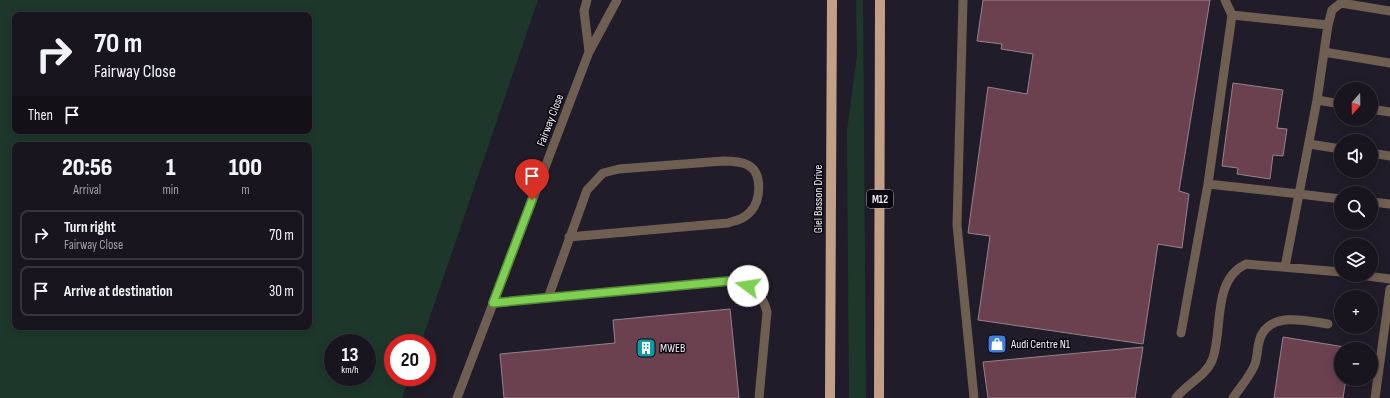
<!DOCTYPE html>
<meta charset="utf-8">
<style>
body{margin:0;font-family:"Sofia Sans Condensed",sans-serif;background:#25222c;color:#f1f3f6;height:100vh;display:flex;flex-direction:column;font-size:15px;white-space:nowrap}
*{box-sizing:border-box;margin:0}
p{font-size:13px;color:#9f9fa4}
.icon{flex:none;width:22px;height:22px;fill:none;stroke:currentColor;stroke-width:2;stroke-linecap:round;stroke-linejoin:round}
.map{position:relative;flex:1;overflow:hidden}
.side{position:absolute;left:12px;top:142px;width:300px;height:188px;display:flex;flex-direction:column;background:#18151f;border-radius:8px;box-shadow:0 2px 10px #0003,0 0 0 1px #36343d}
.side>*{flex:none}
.guide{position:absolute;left:12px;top:12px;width:300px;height:122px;border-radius:8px;box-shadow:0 2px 10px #0003,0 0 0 1px #36343d;background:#18151f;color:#f1f3f6;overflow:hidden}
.needle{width:26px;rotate:200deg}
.tools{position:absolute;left:1334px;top:82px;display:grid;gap:8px}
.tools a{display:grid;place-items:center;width:44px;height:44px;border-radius:50%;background:#18151f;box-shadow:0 2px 10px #0003,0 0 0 1px #36343d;font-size:20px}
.speed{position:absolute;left:324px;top:334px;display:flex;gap:8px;font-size:20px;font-weight:700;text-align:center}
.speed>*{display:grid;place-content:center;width:52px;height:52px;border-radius:50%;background:#18151f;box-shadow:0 2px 10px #0003,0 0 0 1px #36343d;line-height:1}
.speed small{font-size:10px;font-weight:400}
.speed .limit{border:6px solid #d22;background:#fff;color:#111}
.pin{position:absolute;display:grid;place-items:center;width:34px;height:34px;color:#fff;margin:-41px -17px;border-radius:50% 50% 50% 0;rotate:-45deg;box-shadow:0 0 4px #0007}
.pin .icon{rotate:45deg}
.me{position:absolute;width:44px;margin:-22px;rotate:284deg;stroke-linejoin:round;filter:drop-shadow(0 0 3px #0008)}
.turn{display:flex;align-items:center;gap:14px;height:84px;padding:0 16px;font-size:18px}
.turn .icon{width:52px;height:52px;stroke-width:2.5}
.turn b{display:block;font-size:28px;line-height:34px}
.then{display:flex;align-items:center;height:38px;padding:0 16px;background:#0003;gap:8px;font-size:15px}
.eta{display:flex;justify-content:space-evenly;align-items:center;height:68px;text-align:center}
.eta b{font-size:24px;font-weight:800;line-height:28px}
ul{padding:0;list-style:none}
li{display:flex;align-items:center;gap:12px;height:50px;margin:0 8px 6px;padding:0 8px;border:2px solid #36343d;border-radius:8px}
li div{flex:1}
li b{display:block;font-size:15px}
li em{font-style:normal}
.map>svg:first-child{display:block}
</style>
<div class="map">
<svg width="1390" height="398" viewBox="0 0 1390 398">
<rect width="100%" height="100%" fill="#201c29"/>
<!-- green -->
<path fill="#1d382b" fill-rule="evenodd" d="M0,0H538L421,343H393V377H409L402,398H0ZM15,15H309V131H15ZM15,145H309V327H15ZM333,343H367V377H333Z
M856,0H863L866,398H849L847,131L857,55Z"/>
<!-- building -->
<path fill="#6c414f" stroke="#968388" d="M983,0H1210L1179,191L1189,194L1182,248L1158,244L1143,344L978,320L990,236L968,233L988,87L1027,94L1033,54L1001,49L1002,44L977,41Z
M1233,83L1283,90L1277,128L1287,129L1283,156L1273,155L1270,179L1237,174L1238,168L1222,166Z
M730,309L739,398H504L500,354L615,343L613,320Z
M1283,337L1351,348L1341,349V379H1346L1343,398H1274Z
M1143,347L1135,398H988L983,362Z"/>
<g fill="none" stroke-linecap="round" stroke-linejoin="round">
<!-- service -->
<path stroke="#6f5e52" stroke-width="9" d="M587,0L584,11L589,52
M963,0L957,225L974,398
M1225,0L1232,15L1208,184L1299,194L1285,267
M1232,15L1328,25L1317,100L1299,194L1341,199
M1328,25L1332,10L1341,3L1390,11
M1324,52L1390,63
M1317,100L1341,104
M1371,109L1390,112
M1309,144L1341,149
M1371,153L1390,156
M1371,202L1390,204
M1360,275L1390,279
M548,298L587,190L603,173L619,169L723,161C731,161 740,161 748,165C763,173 761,201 750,212C744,219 737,220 728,223L569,237
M493,303L729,281C751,287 761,289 767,312L759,398
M1181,333L1208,184
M457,398L589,52L617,0
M1176,398C1186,384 1207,376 1213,358C1223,328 1212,280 1246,264L1341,272
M1233,398C1240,387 1250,377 1255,364C1258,355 1257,342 1262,334C1274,312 1308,321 1328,324
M1375,398L1390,289"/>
<!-- primary -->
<path stroke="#c29f86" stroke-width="10" d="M830,398L832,0
M879,398L880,0"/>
</g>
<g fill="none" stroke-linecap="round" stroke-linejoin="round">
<defs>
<path id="route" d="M532,200L493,303L729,281L748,286"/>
</defs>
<!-- route casing -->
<use href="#route" stroke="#538735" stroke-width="10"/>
<!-- route -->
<use href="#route" stroke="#7fd052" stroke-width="7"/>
</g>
<!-- icons -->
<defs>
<symbol id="shop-square" viewBox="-11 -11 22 22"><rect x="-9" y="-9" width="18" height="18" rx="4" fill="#3f7fe0" stroke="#09070d"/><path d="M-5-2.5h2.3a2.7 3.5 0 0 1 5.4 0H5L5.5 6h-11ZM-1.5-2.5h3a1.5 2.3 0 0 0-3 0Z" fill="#fff"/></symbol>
<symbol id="building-square" viewBox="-11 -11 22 22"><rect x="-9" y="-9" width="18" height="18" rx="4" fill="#0f9aa8" stroke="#09070d"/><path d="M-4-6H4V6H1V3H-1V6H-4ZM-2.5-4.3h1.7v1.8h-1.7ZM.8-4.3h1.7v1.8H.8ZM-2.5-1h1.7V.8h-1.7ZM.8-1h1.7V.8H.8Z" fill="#fff"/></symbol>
</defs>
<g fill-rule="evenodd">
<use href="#shop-square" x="986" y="333" width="22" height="22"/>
<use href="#building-square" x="635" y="337" width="22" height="22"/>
</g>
<g text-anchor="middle" stroke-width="3" stroke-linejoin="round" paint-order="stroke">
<!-- shield labels -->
<rect fill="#09070d" stroke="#aba9b2" stroke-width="1" x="867" y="190" width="26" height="18" rx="3"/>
<g font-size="11" font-weight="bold" fill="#f1eef8">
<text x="880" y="203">M12</text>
</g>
<!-- street labels -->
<g font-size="12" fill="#f1eef8" stroke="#09070d">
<text transform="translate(550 120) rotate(-69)" y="4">Fairway Close</text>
<text transform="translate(818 199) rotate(-90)" y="4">Giel Basson Drive</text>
</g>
<!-- poi labels -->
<g font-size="12" fill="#f1eef8" stroke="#09070d" text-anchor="start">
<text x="1011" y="348">Audi Centre N1</text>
<text x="660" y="352">MWEB</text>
</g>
</g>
</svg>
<div class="tools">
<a><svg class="needle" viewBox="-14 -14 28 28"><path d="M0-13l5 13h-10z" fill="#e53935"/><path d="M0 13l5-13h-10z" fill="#9f9fa4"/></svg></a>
<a><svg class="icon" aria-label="sound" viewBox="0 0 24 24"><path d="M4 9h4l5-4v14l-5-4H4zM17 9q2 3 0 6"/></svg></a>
<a><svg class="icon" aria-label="search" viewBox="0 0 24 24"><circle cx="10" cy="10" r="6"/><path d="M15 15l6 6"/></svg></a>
<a><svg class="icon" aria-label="layers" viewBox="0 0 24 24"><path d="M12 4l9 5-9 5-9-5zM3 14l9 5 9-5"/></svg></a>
<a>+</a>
<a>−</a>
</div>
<div class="speed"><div>13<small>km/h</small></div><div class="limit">20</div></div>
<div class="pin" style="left:532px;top:200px;background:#d93025"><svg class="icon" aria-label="arrive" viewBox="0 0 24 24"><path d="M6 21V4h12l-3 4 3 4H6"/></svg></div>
<svg class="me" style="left:748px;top:286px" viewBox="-20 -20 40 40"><circle r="19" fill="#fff"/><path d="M0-13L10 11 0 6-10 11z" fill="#7fd052"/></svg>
<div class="guide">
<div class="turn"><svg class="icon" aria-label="right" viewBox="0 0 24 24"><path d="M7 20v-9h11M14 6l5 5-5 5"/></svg><div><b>70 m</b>Fairway Close</div></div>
<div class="then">Then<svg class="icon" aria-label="arrive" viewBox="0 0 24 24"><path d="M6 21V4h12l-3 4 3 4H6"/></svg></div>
</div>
<section class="side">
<div class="eta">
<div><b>20:56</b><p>Arrival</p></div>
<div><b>1</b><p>min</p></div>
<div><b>100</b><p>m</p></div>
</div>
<ul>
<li><svg class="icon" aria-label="right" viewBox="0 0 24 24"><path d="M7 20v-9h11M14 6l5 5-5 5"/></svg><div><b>Turn right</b><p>Fairway Close</p></div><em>70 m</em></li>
<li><svg class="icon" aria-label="arrive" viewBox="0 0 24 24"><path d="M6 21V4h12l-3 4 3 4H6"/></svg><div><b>Arrive at destination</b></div><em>30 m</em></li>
</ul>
</section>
</div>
